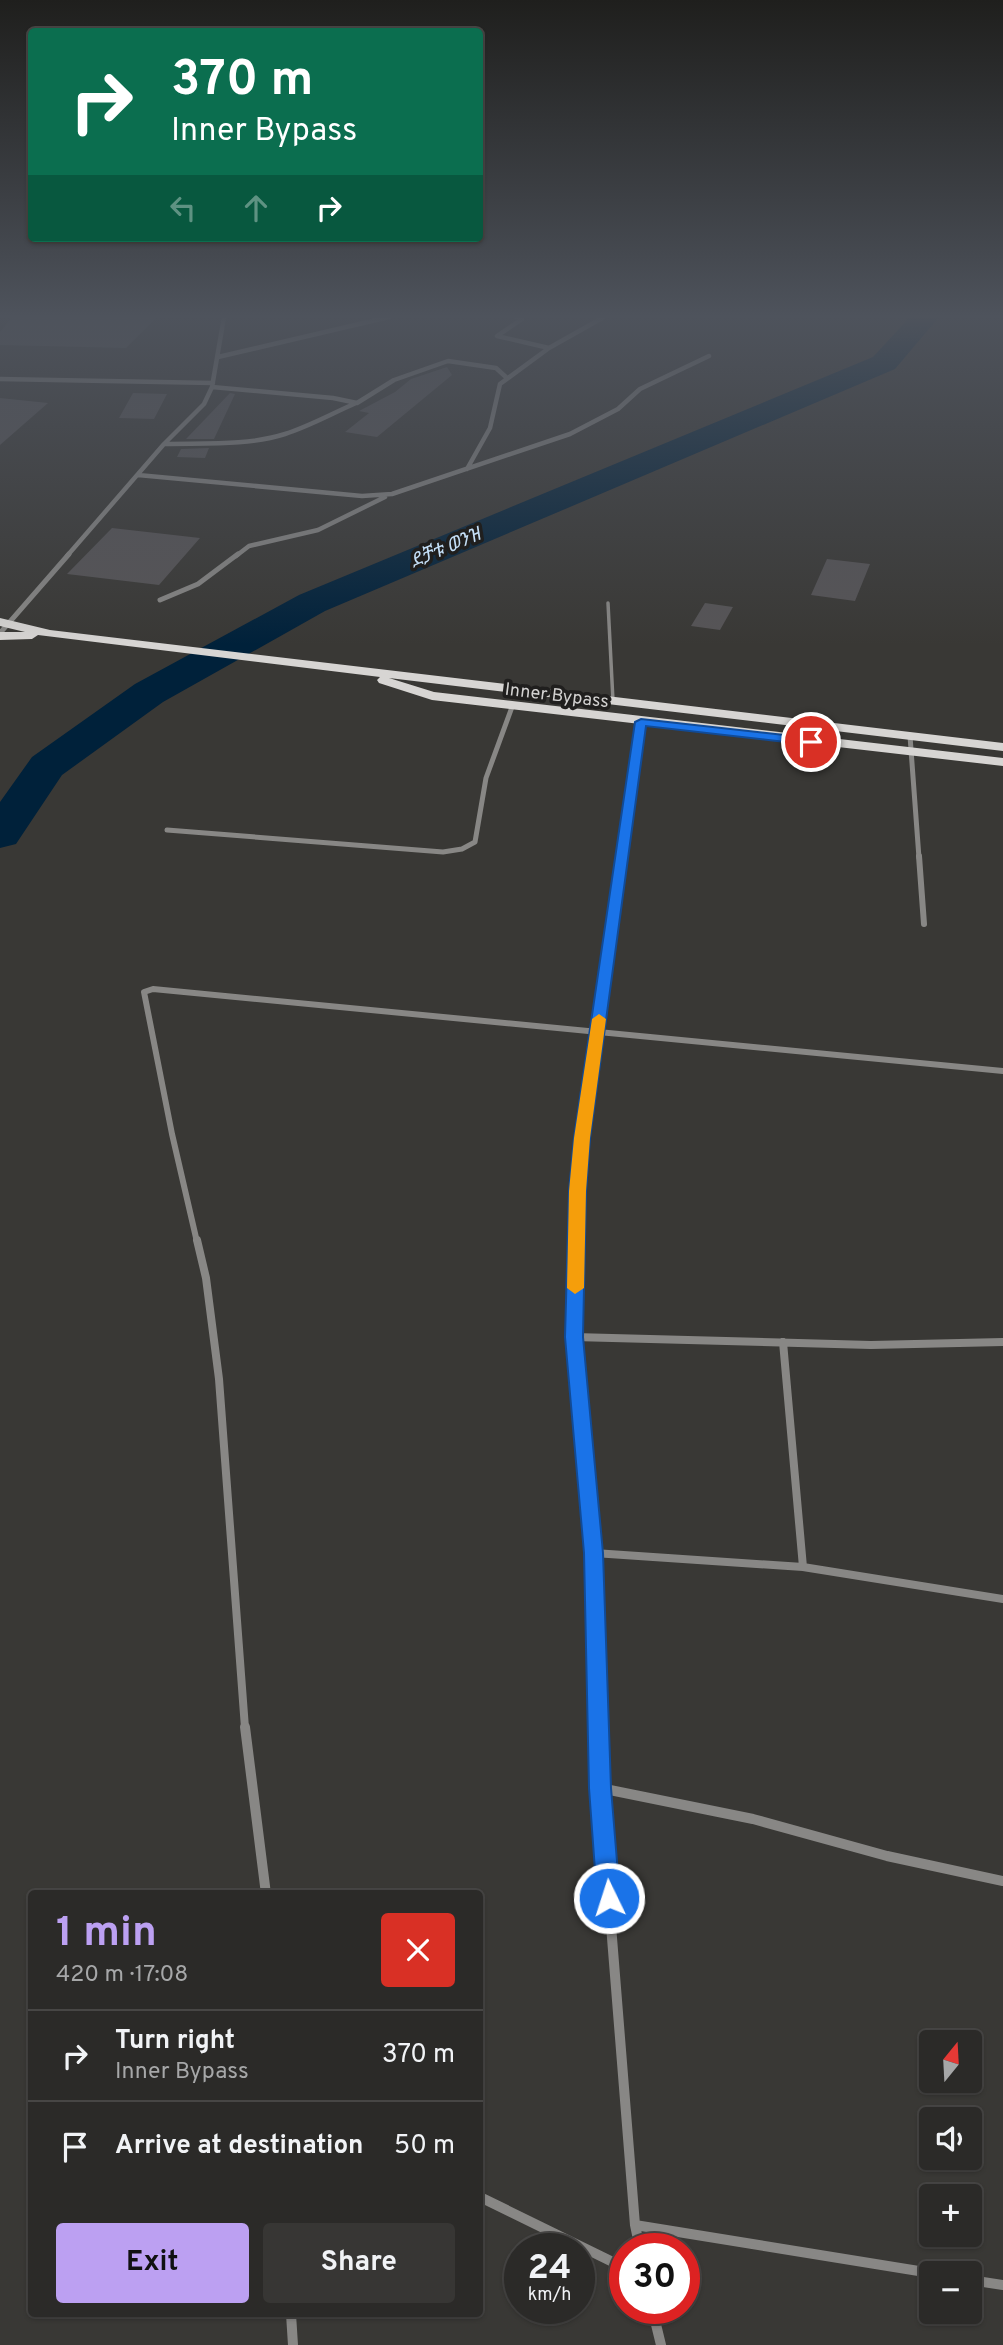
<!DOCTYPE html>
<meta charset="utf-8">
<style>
body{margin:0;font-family:Overpass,"Noto Sans Ethiopic",sans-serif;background:#373634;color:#f1f3f6;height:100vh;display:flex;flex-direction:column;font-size:26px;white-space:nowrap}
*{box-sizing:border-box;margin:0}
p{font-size:23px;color:#a6a7a8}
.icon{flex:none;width:38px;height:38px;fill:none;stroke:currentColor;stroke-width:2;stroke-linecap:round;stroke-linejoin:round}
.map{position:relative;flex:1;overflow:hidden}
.drawer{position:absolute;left:28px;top:1890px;width:455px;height:427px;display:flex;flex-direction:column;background:#2b2a28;border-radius:7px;box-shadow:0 2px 5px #0004,0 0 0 2px #474645}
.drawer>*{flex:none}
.hud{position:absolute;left:28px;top:28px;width:455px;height:214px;border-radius:7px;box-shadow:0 2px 5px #0004,0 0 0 2px #474645;background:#0b6e4f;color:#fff;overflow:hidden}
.needle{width:46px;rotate:18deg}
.controls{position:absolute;left:919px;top:2030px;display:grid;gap:14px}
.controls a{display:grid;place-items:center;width:63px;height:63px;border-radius:7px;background:#2b2a28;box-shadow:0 2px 5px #0004,0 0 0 2px #474645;font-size:35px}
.speed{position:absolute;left:504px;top:2233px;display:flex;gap:14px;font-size:35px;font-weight:700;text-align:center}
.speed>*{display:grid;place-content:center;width:91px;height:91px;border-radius:50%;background:#2b2a28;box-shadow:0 2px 5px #0004,0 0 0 2px #474645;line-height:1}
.speed small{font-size:18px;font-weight:400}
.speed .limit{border:10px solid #d22;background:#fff;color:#111}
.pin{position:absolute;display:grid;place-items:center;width:60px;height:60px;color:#fff;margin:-30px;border:4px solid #fff;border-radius:50%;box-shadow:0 2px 7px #0007}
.me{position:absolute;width:77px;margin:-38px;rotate:356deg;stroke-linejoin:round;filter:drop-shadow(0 0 5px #0008)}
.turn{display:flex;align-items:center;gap:24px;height:147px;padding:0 28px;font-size:32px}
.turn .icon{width:91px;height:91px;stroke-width:2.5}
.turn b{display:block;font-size:49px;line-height:60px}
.lanes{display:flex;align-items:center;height:66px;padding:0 28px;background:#0003;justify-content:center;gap:35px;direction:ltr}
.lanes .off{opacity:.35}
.round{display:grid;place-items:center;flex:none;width:74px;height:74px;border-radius:7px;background:#373634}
.overview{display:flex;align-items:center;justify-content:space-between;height:119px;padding:0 28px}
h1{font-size:42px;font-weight:700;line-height:52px;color:#bca0f2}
.button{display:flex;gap:14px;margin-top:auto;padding:14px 28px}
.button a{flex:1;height:80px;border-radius:7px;background:#bca0f2;color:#111;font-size:28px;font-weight:700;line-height:80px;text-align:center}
.button a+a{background:#373634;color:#f1f3f6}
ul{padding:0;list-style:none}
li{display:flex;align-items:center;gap:21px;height:91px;padding:0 28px;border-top:2px solid #474645}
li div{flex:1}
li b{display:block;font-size:26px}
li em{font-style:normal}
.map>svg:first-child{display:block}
</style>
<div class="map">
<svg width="1003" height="2345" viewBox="0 0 1003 2345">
<rect width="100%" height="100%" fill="#393835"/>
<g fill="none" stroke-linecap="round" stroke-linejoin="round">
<!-- river -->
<path fill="#00213a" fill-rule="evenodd" d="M910,317H939L895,369L325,611L163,702L62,775L16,844L0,848V802L32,757L135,684L299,595L873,357Z"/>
</g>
<!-- building -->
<path fill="#565456" d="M12,317H157L126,348L0,345V332Z
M447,367L452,375L377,437L345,432L369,413L359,411L395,392L411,379Z
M133,393L167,394L154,419L119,418Z
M230,393L235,394L214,439H186Z
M0,398L48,403L0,445Z
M209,448L205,458L177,457L181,449Z
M112,528L200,538L159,585L67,574Z
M827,559L870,564L855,601L811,595Z
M705,603L733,607L720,630L691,626Z"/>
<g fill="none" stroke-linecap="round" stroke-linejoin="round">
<!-- service -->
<path stroke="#888785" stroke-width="3.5" d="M608,603L613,701"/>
<!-- minor-far4 -->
<path stroke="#888785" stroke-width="4.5" d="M516,317L522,319L497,336L549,348
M218,357L389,317
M0,379L213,383
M212,387L333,398L357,403L394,380L448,361L496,368L507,378
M165,444C205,443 247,446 285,434C310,426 333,413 356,403
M467,469L490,428L500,384L549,348L604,317
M138,475L362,496L392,494L570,434L618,409L640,389L709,356
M67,556L164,444L204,404L212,387L224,317
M236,556L249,546L318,530L385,497"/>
<!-- minor-far3 -->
<path stroke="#888785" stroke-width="5" d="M160,600L198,584L238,554
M0,633L69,554
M910,736L919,858
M167,830L443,852L462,849L475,842L486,778L512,707
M622,858L641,722"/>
<!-- minor-far2 -->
<path stroke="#888785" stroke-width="6" d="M919,856L924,924
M197,1242L172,1134L144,992L153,989L1003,1071
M577,1242L582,1138L622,856"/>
<!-- minor-far1 -->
<path stroke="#888785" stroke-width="8" d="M197,1240L206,1278L219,1379L245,1728
M577,1240L574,1337L594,1553L598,1728
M574,1337L871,1345L1003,1342
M783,1342L803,1567
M594,1553L803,1567L1003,1599"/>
<!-- minor -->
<path stroke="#888785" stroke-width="10" d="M245,1727L266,1894
M598,1727L600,1788L635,2225L640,2249
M600,1788L753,1819L887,1856L1003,1881
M480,2197L625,2268
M635,2225L931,2273
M970,2280L1003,2285
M652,2308L661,2345
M291,2314L293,2345"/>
<!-- primary -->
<path fill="#d7d5d3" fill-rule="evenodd" d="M0,618L50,630L1003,743V751L389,678L434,692L1003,758V766L432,700L379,683L377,680L380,677L38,635L32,639L0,640V632H25L0,626Z"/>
</g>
<!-- sky -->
<linearGradient id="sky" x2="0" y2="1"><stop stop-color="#1f1f1d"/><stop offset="0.49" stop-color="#4e535c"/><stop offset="1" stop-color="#4e535c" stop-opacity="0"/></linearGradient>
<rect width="1003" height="645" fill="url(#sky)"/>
<!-- route -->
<path fill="#1a73e8" stroke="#114b97" stroke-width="2" d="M641,719L811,738L817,742L811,745L646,726L590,1138L586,1191L583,1337L603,1553L611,1788L620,1898L617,1905L609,1908L601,1905L597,1898L589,1788L584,1553L565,1337L569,1191L574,1138L635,722Z"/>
<!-- slow -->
<path fill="#f59e0b" d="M599,1014L606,1019L590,1138L586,1191L584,1288L575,1294L567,1288L569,1191L574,1138L592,1019Z"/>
<g text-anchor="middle" stroke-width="7" stroke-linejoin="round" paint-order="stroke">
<!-- far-street labels -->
<g font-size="18" fill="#d3d2d1" stroke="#201f1e">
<text transform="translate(557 695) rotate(7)" y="6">Inner Bypass</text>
</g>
<!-- far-water labels -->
<g font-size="19" font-style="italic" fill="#c4dff7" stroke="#201f1e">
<text transform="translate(445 547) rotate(-23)" y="7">ደቻቱ ወንዝ</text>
</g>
</g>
</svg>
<div class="controls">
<a><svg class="needle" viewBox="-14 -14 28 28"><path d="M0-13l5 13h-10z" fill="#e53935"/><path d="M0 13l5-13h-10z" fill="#a6a7a8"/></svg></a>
<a><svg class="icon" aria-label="sound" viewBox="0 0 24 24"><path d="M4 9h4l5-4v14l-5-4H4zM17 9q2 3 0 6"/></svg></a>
<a>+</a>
<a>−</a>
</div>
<div class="speed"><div>24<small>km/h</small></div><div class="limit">30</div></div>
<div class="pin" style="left:811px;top:742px;background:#d93025"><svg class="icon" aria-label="arrive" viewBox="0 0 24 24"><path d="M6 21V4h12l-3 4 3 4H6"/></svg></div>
<svg class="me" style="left:609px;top:1898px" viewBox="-20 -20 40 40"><circle r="17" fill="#1a73e8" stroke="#fff" stroke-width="3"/><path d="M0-11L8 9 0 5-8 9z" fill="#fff"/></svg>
<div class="hud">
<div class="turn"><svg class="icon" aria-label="right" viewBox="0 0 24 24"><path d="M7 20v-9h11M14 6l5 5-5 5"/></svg><div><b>370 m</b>Inner Bypass</div></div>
<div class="lanes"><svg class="icon off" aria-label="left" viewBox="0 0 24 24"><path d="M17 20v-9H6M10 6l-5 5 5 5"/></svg><svg class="icon off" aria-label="ahead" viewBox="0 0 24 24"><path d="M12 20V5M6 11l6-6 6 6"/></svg><svg class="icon" aria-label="right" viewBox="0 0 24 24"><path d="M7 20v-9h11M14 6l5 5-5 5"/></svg></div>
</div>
<section class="drawer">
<div class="overview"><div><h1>1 min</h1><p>420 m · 17:08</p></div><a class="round" style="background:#d93025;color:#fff"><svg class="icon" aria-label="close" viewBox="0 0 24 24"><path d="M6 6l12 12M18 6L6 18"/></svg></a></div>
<ul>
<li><svg class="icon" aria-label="right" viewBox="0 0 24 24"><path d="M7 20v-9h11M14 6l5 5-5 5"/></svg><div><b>Turn right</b><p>Inner Bypass</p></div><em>370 m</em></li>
<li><svg class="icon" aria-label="arrive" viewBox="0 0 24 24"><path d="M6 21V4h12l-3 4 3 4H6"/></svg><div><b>Arrive at destination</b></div><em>50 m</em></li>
</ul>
<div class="button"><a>Exit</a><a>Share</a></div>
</section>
</div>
